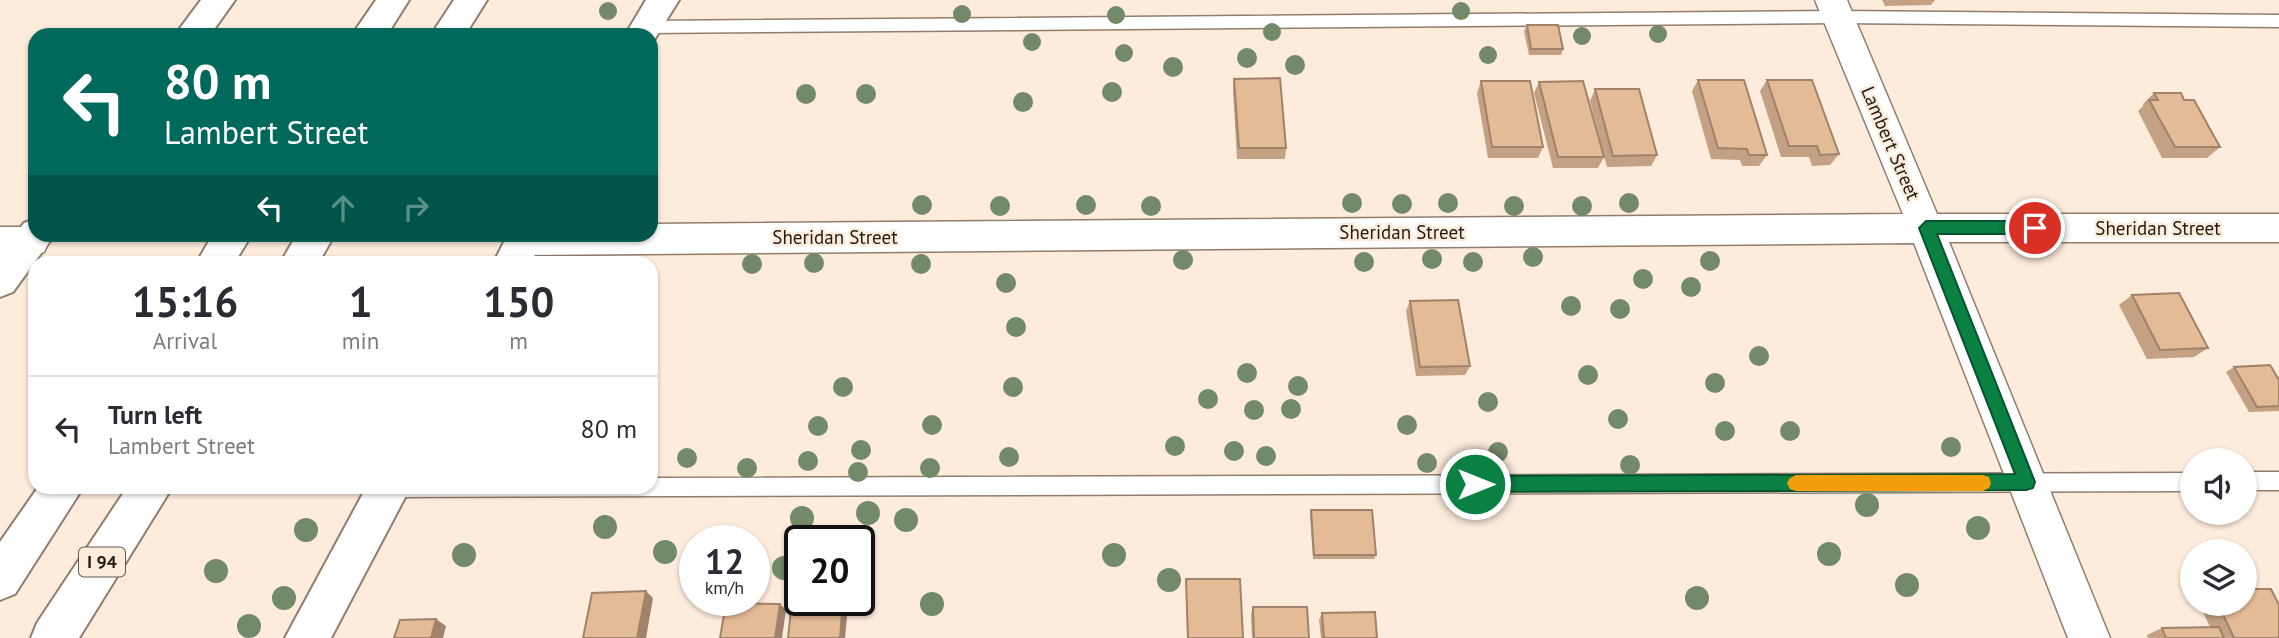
<!DOCTYPE html>
<style>
body{margin:0;font-family:"PT Sans",sans-serif;background:#f7f7f7;color:#2b2b33;height:100vh;display:flex;flex-direction:column;font-size:26px;white-space:nowrap}
*{box-sizing:border-box;margin:0}
p{font-size:23px;color:#7c7c81}
.icon{flex:none;width:38px;height:38px;fill:none;stroke:currentColor;stroke-width:2;stroke-linecap:round;stroke-linejoin:round}
.map{position:relative;flex:1;overflow:hidden}
.drawer{position:absolute;left:28px;top:256px;width:630px;height:238px;display:flex;flex-direction:column;background:#fff;border-radius:21px;box-shadow:0 2px 5px #0004}
.drawer>*{flex:none}
.top-card{position:absolute;left:28px;top:28px;width:630px;height:214px;border-radius:21px;box-shadow:0 2px 5px #0004;background:#00695c;color:#fff;overflow:hidden}
.buttons{position:absolute;left:2180px;top:448px;display:grid;gap:14px}
.buttons a{display:grid;place-items:center;width:77px;height:77px;border-radius:50%;background:#fff;box-shadow:0 2px 5px #0004;font-size:35px}
.speed{position:absolute;left:679px;top:525px;display:flex;gap:14px;font-size:35px;font-weight:700;text-align:center}
.speed>*{display:grid;place-content:center;width:91px;height:91px;border-radius:50%;background:#fff;box-shadow:0 2px 5px #0004;line-height:1}
.speed small{font-size:18px;font-weight:400}
.speed .limit{border:4px solid #111;border-radius:10px;background:#fff;color:#111}
.pin{position:absolute;display:grid;place-items:center;width:60px;height:60px;color:#fff;margin:-30px;border:4px solid #fff;border-radius:50%;box-shadow:0 2px 7px #0007}
.me{position:absolute;width:77px;margin:-38px;rotate:90deg;stroke-linejoin:round;filter:drop-shadow(0 0 5px #0008)}
.turn{display:flex;align-items:center;gap:24px;height:147px;padding:0 21px;font-size:32px}
.turn .icon{width:91px;height:91px;stroke-width:2.5}
.turn b{display:block;font-size:49px;line-height:60px}
.lanes{display:flex;align-items:center;height:66px;padding:0 21px;background:#0003;justify-content:center;gap:35px;direction:ltr}
.lanes .off{opacity:.35}
.eta{display:flex;justify-content:space-evenly;align-items:center;height:119px;text-align:center}
.eta b{font-size:42px;font-weight:800;line-height:49px}
ul{padding:0;list-style:none}
li{display:flex;align-items:center;gap:21px;height:105px;padding:0 21px;border-top:2px solid #e1e1e2}
li div{flex:1}
li b{display:block;font-size:26px}
li em{font-style:normal}
.map>svg:first-child{display:block}
</style>
<div class="map">
<svg width="2279" height="638" viewBox="0 0 2279 638">
<rect width="100%" height="100%" fill="#fdebdb"/>
<g fill="none" stroke-linecap="round" stroke-linejoin="round">
<defs>
<path id="service" d="M1838,11L2279,15V27L1838,23L646,33L638,27L646,21Z
M2245,472H2279V490H2245Z
M2193,473V491L389,497L382,494L380,488L651,486V478Z"/>
<path id="minor" d="M1815,0H1847L1937,214H2279V242H1949L2110,638H2068L1914,243L525,255L512,250L507,240L510,234H651V224L1903,214Z
M0,227H31L35,229V234H45L49,242L44,252L31,257H0Z"/>
<path id="tertiary" d="M201,0H235L210,35H175Z
M646,0H679L651,45V35H625Z
M35,219V234H55L13,292L0,297V253L24,223Z
M508,234H546L531,262H494Z
M367,486H411L331,638H285Z"/>
<path id="motorway" d="M376,0H409L387,35H352Z
M454,0H487L465,35H431Z
M213,234H252L235,262H197Z
M297,234H335L319,262H281Z
M39,486H84L15,594L0,600V542Z
M128,486H173L79,638H31L37,623Z"/>
</defs>
<!-- service casing -->
<use href="#service" stroke="#917d6c" stroke-width="3"/>
<!-- minor casing -->
<use href="#minor" stroke="#917d6c" stroke-width="3"/>
<!-- tertiary casing -->
<use href="#tertiary" stroke="#917d6c" stroke-width="4"/>
<!-- motorway casing -->
<use href="#motorway" stroke="#917d6c" stroke-width="4"/>
<!-- service -->
<use href="#service" fill="#fff" fill-rule="evenodd"/>
<!-- minor -->
<use href="#minor" fill="#fff" fill-rule="evenodd"/>
<!-- tertiary -->
<use href="#tertiary" fill="#fff" fill-rule="evenodd"/>
<!-- motorway -->
<use href="#motorway" fill="#fff" fill-rule="evenodd"/>
</g>
<!-- trees -->
<g fill="#728a68">
<circle cx="608" cy="11" r="9"/>
<circle cx="1461" cy="11" r="9"/>
<circle cx="962" cy="14" r="9"/>
<circle cx="1116" cy="15" r="9"/>
<circle cx="1272" cy="32" r="9"/>
<circle cx="1658" cy="34" r="9"/>
<circle cx="1582" cy="36" r="9"/>
<circle cx="1032" cy="42" r="9"/>
<circle cx="1124" cy="53" r="9"/>
<circle cx="1488" cy="55" r="9"/>
<circle cx="1247" cy="58" r="10"/>
<circle cx="1295" cy="65" r="10"/>
<circle cx="1173" cy="67" r="10"/>
<circle cx="1112" cy="92" r="10"/>
<circle cx="806" cy="94" r="10"/>
<circle cx="866" cy="94" r="10"/>
<circle cx="1023" cy="102" r="10"/>
<circle cx="1352" cy="203" r="10"/>
<circle cx="1448" cy="203" r="10"/>
<circle cx="1629" cy="203" r="10"/>
<circle cx="1402" cy="204" r="10"/>
<circle cx="922" cy="205" r="10"/>
<circle cx="1086" cy="205" r="10"/>
<circle cx="1000" cy="206" r="10"/>
<circle cx="1151" cy="206" r="10"/>
<circle cx="1514" cy="206" r="10"/>
<circle cx="1582" cy="206" r="10"/>
<circle cx="1533" cy="257" r="10"/>
<circle cx="1432" cy="259" r="10"/>
<circle cx="1183" cy="260" r="10"/>
<circle cx="1710" cy="261" r="10"/>
<circle cx="1364" cy="262" r="10"/>
<circle cx="1473" cy="262" r="10"/>
<circle cx="814" cy="263" r="10"/>
<circle cx="752" cy="264" r="10"/>
<circle cx="921" cy="264" r="10"/>
<circle cx="1643" cy="279" r="10"/>
<circle cx="1006" cy="283" r="10"/>
<circle cx="1691" cy="287" r="10"/>
<circle cx="1571" cy="306" r="10"/>
<circle cx="1620" cy="309" r="10"/>
<circle cx="1016" cy="327" r="10"/>
<circle cx="1759" cy="356" r="10"/>
<circle cx="1247" cy="373" r="10"/>
<circle cx="1588" cy="375" r="10"/>
<circle cx="1715" cy="383" r="10"/>
<circle cx="1298" cy="386" r="10"/>
<circle cx="843" cy="387" r="10"/>
<circle cx="1013" cy="387" r="10"/>
<circle cx="1208" cy="399" r="10"/>
<circle cx="1488" cy="402" r="10"/>
<circle cx="1291" cy="409" r="10"/>
<circle cx="1254" cy="410" r="10"/>
<circle cx="1618" cy="419" r="10"/>
<circle cx="932" cy="425" r="10"/>
<circle cx="1407" cy="425" r="10"/>
<circle cx="818" cy="426" r="10"/>
<circle cx="1725" cy="431" r="10"/>
<circle cx="1790" cy="431" r="10"/>
<circle cx="1175" cy="446" r="10"/>
<circle cx="1951" cy="447" r="10"/>
<circle cx="861" cy="450" r="10"/>
<circle cx="1234" cy="451" r="10"/>
<circle cx="1498" cy="452" r="10"/>
<circle cx="1266" cy="456" r="10"/>
<circle cx="1009" cy="457" r="10"/>
<circle cx="687" cy="458" r="10"/>
<circle cx="808" cy="461" r="10"/>
<circle cx="1427" cy="463" r="10"/>
<circle cx="1630" cy="465" r="10"/>
<circle cx="747" cy="468" r="10"/>
<circle cx="930" cy="468" r="10"/>
<circle cx="858" cy="472" r="10"/>
<circle cx="1867" cy="505" r="12"/>
<circle cx="868" cy="513" r="12"/>
<circle cx="802" cy="518" r="12"/>
<circle cx="906" cy="520" r="12"/>
<circle cx="605" cy="527" r="12"/>
<circle cx="1978" cy="528" r="12"/>
<circle cx="306" cy="530" r="12"/>
<circle cx="665" cy="552" r="12"/>
<circle cx="1829" cy="554" r="12"/>
<circle cx="464" cy="555" r="12"/>
<circle cx="1114" cy="555" r="12"/>
<circle cx="784" cy="568" r="12"/>
<circle cx="216" cy="571" r="12"/>
<circle cx="1169" cy="580" r="12"/>
<circle cx="1907" cy="585" r="12"/>
<circle cx="284" cy="598" r="12"/>
<circle cx="1697" cy="598" r="12"/>
<circle cx="932" cy="604" r="12"/>
<circle cx="249" cy="626" r="12"/>
</g>
<!-- wall -->
<path fill="#c4a182" d="M1882,0H1935L1931,5L1885,6Z
M1527,25L1563,49L1561,55H1529L1524,31Z
M1234,79L1286,148L1285,159H1237L1233,91Z
M1698,80L1767,155L1759,166H1742L1740,160L1711,159L1692,91Z
M1767,80L1839,154L1830,165L1812,166L1809,157H1781L1760,91Z
M1481,81L1543,147L1538,158H1488L1477,93Z
M1539,82L1604,157L1598,168H1553L1534,93Z
M1595,89L1657,155L1651,166L1607,167L1590,101Z
M2154,93L2184,100L2220,147L2207,158H2162L2138,111L2143,106V104Z
M2132,295L2208,348L2194,357L2147,359L2119,305Z
M1410,301L1470,366L1465,375L1416,376L1406,311Z
M2234,367L2279,380V411L2249,412L2226,372Z
M1311,510L1376,555L1374,559H1313L1310,515Z
M1186,579L1243,638H1187Z
M2199,604H2245L2279,638H2148L2147,635L2162,628L2210,627Z
M1253,607L1309,638H1252L1251,614Z
M1322,613L1377,638H1321L1319,620Z"/>
<!-- shaded-wall -->
<path fill="#a0836a" d="M646,591L653,598L646,638H637Z
M843,600L848,606L845,638H840Z
M780,604L786,610L782,638H775Z
M436,619L446,626L443,638H431Z"/>
<!-- building -->
<path fill="#e4bb97" stroke="#a0836a" stroke-width="2" d="M1527,25H1558L1563,49H1531Z
M1280,78L1286,148H1239L1234,79Z
M1698,80H1744L1767,155H1749L1747,149L1718,148Z
M1767,80H1812L1839,154L1820,155L1817,146H1789Z
M1481,81H1530L1543,147H1492Z
M1583,81L1604,157H1558L1539,82Z
M1595,89H1639L1657,155L1613,156Z
M2154,93H2181L2184,100H2194L2220,147H2175L2149,100H2158Z
M2179,293L2208,348L2160,350L2132,295Z
M1458,300L1470,366L1420,367L1410,301Z
M2270,365L2279,380V406L2257,407L2234,367Z
M1311,510H1372L1376,555H1314Z
M1186,579H1240L1243,638H1188Z
M2245,589H2271L2279,605V638H2234L2218,604H2245Z
M646,591L637,638H583L592,593Z
M843,600L840,638H788L792,601Z
M726,603L780,604L775,638H720Z
M1253,607H1307L1309,638H1254Z
M1375,612L1377,638H1324L1322,613Z
M436,619L431,638H394L400,620Z
M2219,627L2224,638H2166L2162,628Z"/>
<!-- route -->
<path fill="#0b8043" stroke="#07532c" stroke-width="2" d="M1926,221H2035L2043,228L2035,234H1937L2035,482L2033,488L2026,490L1475,492L1469,490L1466,484L1469,479L1475,476L2015,474L1919,228Z"/>
<!-- slow -->
<path fill="#f59e0b" d="M1796,475H1983L1989,477L1991,483L1989,488L1983,491H1796L1790,489L1787,483L1790,478Z"/>
<g text-anchor="middle" stroke-width="5" stroke-linejoin="round" paint-order="stroke">
<!-- shield labels -->
<rect fill="#fdebdb" stroke="#645950" stroke-width="2" x="79" y="547.5" width="46" height="29" rx="5"/>
<g font-size="18" font-weight="bold" fill="#221b14">
<text x="102" y="568">I 94</text>
</g>
<!-- street labels -->
<g font-size="19" fill="#221b14" stroke="#fdebdb">
<text transform="translate(1891 143) rotate(67)" y="7">Lambert Street</text>
<text x="2158" y="235">Sheridan Street</text>
<text x="1402" y="239">Sheridan Street</text>
<text x="835" y="244">Sheridan Street</text>
</g>
</g>
</svg>
<div class="buttons">
<a><svg class="icon" aria-label="sound" viewBox="0 0 24 24"><path d="M4 9h4l5-4v14l-5-4H4zM17 9q2 3 0 6"/></svg></a>
<a><svg class="icon" aria-label="layers" viewBox="0 0 24 24"><path d="M12 4l9 5-9 5-9-5zM3 14l9 5 9-5"/></svg></a>
</div>
<div class="speed"><div>12<small>km/h</small></div><div class="limit">20</div></div>
<div class="pin" style="left:2035px;top:228px;background:#d93025"><svg class="icon" aria-label="arrive" viewBox="0 0 24 24"><path d="M6 21V4h12l-3 4 3 4H6"/></svg></div>
<svg class="me" style="left:1475px;top:484px" viewBox="-20 -20 40 40"><circle r="17" fill="#0b8043" stroke="#fff" stroke-width="3"/><path d="M0-11L8 9 0 5-8 9z" fill="#fff"/></svg>
<div class="top-card">
<div class="turn"><svg class="icon" aria-label="left" viewBox="0 0 24 24"><path d="M17 20v-9H6M10 6l-5 5 5 5"/></svg><div><b>80 m</b>Lambert Street</div></div>
<div class="lanes"><svg class="icon" aria-label="left" viewBox="0 0 24 24"><path d="M17 20v-9H6M10 6l-5 5 5 5"/></svg><svg class="icon off" aria-label="ahead" viewBox="0 0 24 24"><path d="M12 20V5M6 11l6-6 6 6"/></svg><svg class="icon off" aria-label="right" viewBox="0 0 24 24"><path d="M7 20v-9h11M14 6l5 5-5 5"/></svg></div>
</div>
<section class="drawer">
<div class="eta">
<div><b>15:16</b><p>Arrival</p></div>
<div><b>1</b><p>min</p></div>
<div><b>150</b><p>m</p></div>
</div>
<ul>
<li><svg class="icon" aria-label="left" viewBox="0 0 24 24"><path d="M17 20v-9H6M10 6l-5 5 5 5"/></svg><div><b>Turn left</b><p>Lambert Street</p></div><em>80 m</em></li>
</ul>
</section>
</div>
